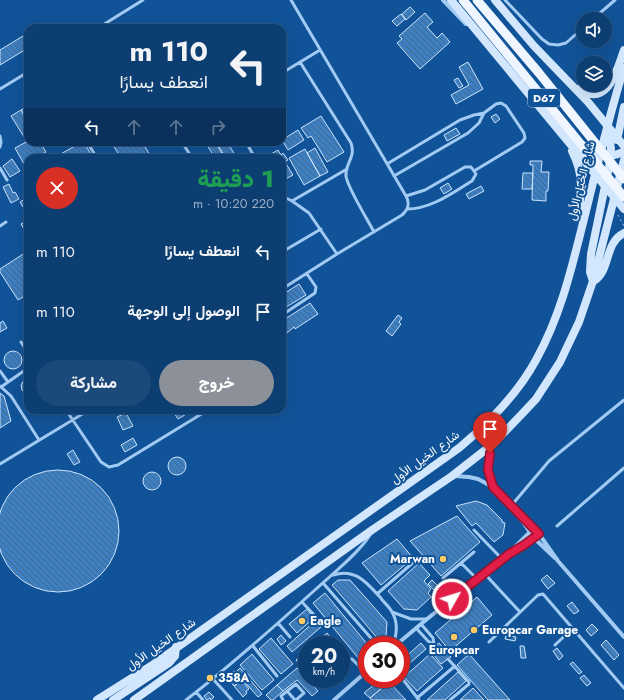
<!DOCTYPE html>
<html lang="ar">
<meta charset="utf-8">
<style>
body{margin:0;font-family:Jost,Vazirmatn,sans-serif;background:#1b497a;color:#f1f3f6;direction:rtl;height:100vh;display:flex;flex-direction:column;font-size:15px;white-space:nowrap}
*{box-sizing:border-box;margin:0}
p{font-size:13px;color:#9aaec4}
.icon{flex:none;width:22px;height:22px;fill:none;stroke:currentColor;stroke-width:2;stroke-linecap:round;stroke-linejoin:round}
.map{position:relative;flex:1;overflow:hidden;direction:ltr}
.sheet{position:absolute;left:24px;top:154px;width:262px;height:260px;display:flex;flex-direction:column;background:#0d3e72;border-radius:12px;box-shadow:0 4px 16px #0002,0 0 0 1px #2d5784;direction:rtl}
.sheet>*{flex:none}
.top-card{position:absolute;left:24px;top:24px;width:262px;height:122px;border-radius:12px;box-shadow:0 4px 16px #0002,0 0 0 1px #2d5784;direction:rtl;background:#0d3e72;color:#f1f3f6;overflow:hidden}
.tools{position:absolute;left:576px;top:12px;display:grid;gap:8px}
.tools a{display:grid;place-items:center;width:36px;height:36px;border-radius:50%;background:#0d3e72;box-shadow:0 4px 16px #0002,0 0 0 1px #2d5784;font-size:20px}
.speed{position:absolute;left:298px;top:636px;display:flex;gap:8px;font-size:20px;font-weight:700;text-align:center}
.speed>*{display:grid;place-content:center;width:52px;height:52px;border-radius:50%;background:#0d3e72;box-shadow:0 4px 16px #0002,0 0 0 1px #2d5784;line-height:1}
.speed small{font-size:10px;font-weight:400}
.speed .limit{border:6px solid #d22;background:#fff;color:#111}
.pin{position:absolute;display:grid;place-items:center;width:34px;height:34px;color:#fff;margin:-41px -17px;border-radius:50% 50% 50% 0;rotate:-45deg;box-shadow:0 0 4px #0007}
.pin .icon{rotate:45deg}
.me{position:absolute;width:44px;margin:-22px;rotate:51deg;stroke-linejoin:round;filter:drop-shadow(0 0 3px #0008)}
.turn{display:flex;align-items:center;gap:14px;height:84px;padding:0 12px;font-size:18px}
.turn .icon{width:52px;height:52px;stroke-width:2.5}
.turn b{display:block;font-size:28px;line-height:34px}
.lanes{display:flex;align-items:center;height:38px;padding:0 12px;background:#0003;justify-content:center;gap:20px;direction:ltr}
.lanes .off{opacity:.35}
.round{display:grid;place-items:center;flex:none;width:42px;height:42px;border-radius:21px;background:#1b497a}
.overview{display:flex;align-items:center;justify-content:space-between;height:68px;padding:0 12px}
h1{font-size:24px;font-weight:800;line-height:30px;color:#1e9e55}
.action{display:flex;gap:8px;margin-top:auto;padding:8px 12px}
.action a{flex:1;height:46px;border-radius:24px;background:#8c9099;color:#fff;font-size:16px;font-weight:800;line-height:46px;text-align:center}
.action a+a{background:#1b497a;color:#f1f3f6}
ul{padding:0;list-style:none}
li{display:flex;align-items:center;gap:12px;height:60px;padding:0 12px}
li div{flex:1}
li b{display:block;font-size:15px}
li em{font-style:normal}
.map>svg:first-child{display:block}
</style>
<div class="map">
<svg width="624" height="700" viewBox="0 0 624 700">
<defs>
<pattern id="building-back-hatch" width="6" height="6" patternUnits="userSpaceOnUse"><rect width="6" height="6" fill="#3e7fc1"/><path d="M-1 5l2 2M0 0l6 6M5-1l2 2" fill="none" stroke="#44688c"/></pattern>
</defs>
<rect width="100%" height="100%" fill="#115398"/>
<!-- building -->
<path fill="url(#building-back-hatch)" stroke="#cae4fe" d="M410,7L415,12L406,20L402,14Z
M425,13L433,22L427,27L437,38L442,33L450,42L420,69L397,43L402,39L399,36Z
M401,14L405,19L397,26L392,21Z
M23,36L28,45V48L0,65V50Z
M468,62L483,89L456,104L451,95L469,85L459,67Z
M458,78L463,86L459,88L454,80Z
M27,106L28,108V121L21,110Z
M21,110L28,121V138L26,140L11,116Z
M496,114L500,119L495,123L491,117Z
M321,116L344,152L327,162L311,136L308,138L301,128Z
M456,128L460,134L447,141L444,135Z
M298,130L304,140L288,150L282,140Z
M28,141V142H40L46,152L35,158H28V162L24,164L15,148Z
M82,142H84L93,158H61L59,155Z
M111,142H142L152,158H121Z
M205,142H215L225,158H215Z
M216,142H227L237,158H226Z
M315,148L328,172L320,176L307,153Z
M305,149L320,176L304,185L289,158Z
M278,150L281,155L283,153L288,160L285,162L293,175L282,181V158H264Z
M12,159L20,171L10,177L3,166Z
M530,161H542L541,172H549L548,191H546V201L532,200L533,165H530Z
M523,173H533L532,189H522Z
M448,183L452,189L444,194L440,188Z
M9,184L13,193L15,192L19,199L11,203L3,187Z
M481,186L484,191L469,199L466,194Z
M28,197V204L23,207L20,202Z
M25,222L28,226V230L25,231L21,224Z
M28,251V294L18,300L0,272V269Z
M299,284L306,295L283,309L282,307V295Z
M310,303L318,314L295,329L294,327L282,337V321Z
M398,315L402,318L399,322L401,324L392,336L386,331Z
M3,321L7,328L0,332V323Z
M4 360a9 9 0 1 1 18 0a9 9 0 1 1-18 0Z
M28,377V395L22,390L21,385L24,380Z
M0,393L4,396L11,421L0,428Z
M172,410H193L178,419Z
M126,413L133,426L123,430L117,417Z
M133,438L137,445L125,452L121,445Z
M73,450L80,462L74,465L67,454Z
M168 466a9 9 0 1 1 18 0a9 9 0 1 1-18 0Z
M-3 531a61 61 0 1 1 122 0a61 61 0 1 1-122 0Z
M143 481a9 9 0 1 1 18 0a9 9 0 1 1-18 0Z
M476,501L487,505L502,520V522L505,523L503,535L494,542L476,523L472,526L456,506Z
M457,516L480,542L441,576L410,541Z
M397,539L413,558L381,585L362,563Z
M419,563L430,575L424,581L431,589L428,593L431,597L417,610L404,609L388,591Z
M547,575L555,583L548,589L541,580Z
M338,580H350L387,622L386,636L379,640L332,585Z
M432,580L439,587L435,591L428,584Z
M325,593L368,645H367V652L359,659L313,603Z
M477,597L492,615L450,651L435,633Z
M572,602L579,611L574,614L567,606Z
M307,609L314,618L297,633L289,624Z
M316,620L321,627L292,652L287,646Z
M592,624L598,630L591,636L586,630Z
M327,633L334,642L331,645H313Z
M281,635L286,641L281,645L277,639Z
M506,635L516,637L515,641L505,639Z
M271,638L293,664L281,674L259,649Z
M606,640L619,655L614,660L601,645Z
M421,643L426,649L402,670L401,668V661Z
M439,643L451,657L441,664L430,650Z
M520,646H524L526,658H521Z
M557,648L563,656L559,660L553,651Z
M307,650V665L303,669L296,660Z
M252,654L274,680L262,690L240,665Z
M430,654L443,668L417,691L404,677Z
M469,654L510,700H488L457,665Z
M573,662L582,672L579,674L570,664Z
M240,668L262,694L258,697L236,672Z
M297,668L318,691L312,696L297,680L283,691L277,685Z
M234,671L242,680L234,686L226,677Z
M458,672L466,681L445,700H427Z
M584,675L591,683L587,686L580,678Z
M311,679H322L324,682L318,687Z
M324,679H336L328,686L323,680Z
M381,679H387L389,682L370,698L364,693Z
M242,680L249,689L246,691L247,693L243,697L234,686Z
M389,682L406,700H371L370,698Z
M277,685L283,691L273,700H271L266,695Z
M473,688L484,700H460Z
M209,692L214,697L211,700L210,698L207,700L204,696Z"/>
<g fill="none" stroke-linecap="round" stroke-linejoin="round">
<!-- path -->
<path stroke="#a2cbf4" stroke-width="1" stroke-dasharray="2 3" stroke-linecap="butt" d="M618,215L624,226"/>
<!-- lane -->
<path stroke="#a2cbf4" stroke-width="3" d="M505,0L542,39L549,44L558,45L566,43L583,28
M593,19L615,0
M98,28L143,0
M300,62L351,143C356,158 345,163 346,176C347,187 368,220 374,232
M282,73L320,50
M0,89L28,72
M0,136L1,142L0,147
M87,142L97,158
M182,142L192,158
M246,142L255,158
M246,158L253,154
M387,164L460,120L474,115L484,113L496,104L501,103L506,106L524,133L525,138L522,142L474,171
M0,168L7,180
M394,176L468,133L479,123L484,113
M282,196L292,201L309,213L337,254
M406,196L425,190L465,167H471L476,174L472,181C452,193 431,209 407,209
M292,201L347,169
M0,226L6,222
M282,252L321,229
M282,289L337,254L402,215C408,210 410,203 406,196L291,0
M282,315L315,293L316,287L307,274
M21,342L28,353
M0,371L8,382
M0,386L11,396L39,440
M1,387L28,368
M66,410L101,462L109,467L118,465L208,410
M0,464L89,410
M511,506L549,461L624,400
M557,526L624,468
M474,530L502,559
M461,563L477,579
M484,573L520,612
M333,575C355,568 366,582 380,597C383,602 389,606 392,612C398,622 397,634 393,645
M443,578L474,552
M323,583L377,645
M377,594L416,560
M302,602L316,617
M392,612L411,619H427
M278,623L290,637
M421,624L433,638L434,644
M416,628L428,641L436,646
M489,642L538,595L543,594L624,688
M555,645L573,628
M253,646L277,676
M341,656L352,659L365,672
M448,659L469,682V684L450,700
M401,677L419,700
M213,679L232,700
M287,691L295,700
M196,692L203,700
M417,698L455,666
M186,700C231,665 274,627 316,589C331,575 359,553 370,535
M283,700L281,696L296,684L304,693L296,700"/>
<!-- street -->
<path stroke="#a2cbf4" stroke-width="4" d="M443,0L466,24
M492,447C487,461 488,473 492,487
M455,476L469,477L478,479L493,487L539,534L558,561L624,637
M519,516L534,538L555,558
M510,552L531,531
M396,645L427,619L509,554L524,545L539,534
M334,700L367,671"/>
<!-- secondary -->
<path stroke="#d2e7fd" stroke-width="8" d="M451,0L624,209
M495,0L534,46L588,102L624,146
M579,89C608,108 617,70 624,50
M617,140L624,107
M582,145C595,151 610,161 624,151
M572,151C577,161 581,173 581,185C581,198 577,210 583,223
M593,281L590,272L591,254L610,162L611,149L608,128
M594,281C611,270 604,243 624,233
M97,700L151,666L459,448C489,423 517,395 536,360C560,317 571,271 583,223C596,171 608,119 624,68
M113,700L169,663L175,656L176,647
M134,700L372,530L452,476L493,444L521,415L536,399L560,362L579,322L593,281L624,160"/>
<!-- primary-bridge -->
<path stroke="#eff6ff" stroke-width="9" d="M463,0L624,197
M477,0L539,73L624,179"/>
</g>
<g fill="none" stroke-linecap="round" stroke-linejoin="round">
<defs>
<path id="route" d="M452,599L509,554L524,545L539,534L493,487L488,470L490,453"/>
</defs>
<!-- route casing -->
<use href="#route" stroke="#92132f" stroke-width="10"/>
<!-- route -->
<use href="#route" stroke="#e11d48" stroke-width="7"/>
</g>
<!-- markers -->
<g fill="#ffcb65" stroke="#115398" stroke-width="1.5">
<circle cx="443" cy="559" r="4"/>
<circle cx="302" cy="621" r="4"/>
<circle cx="474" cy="630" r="4"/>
<circle cx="454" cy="637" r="4"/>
<circle cx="210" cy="678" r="4"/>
</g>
<g text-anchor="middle" stroke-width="4" stroke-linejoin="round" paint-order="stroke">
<!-- shield labels -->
<rect fill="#115398" stroke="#b8cbe0" stroke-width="1" x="528" y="89" width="32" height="18" rx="3"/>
<g font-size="11" font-weight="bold" fill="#fff">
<text x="544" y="102">D67</text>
</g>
<!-- street labels -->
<g font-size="12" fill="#fff" stroke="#115398">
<text transform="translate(581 181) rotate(-76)" y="4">شارع الخيل الأول</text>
<text transform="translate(425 457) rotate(-36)" y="4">شارع الخيل الأول</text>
<text transform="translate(161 644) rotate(-35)" y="4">شارع الخيل الأول</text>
</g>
<!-- poi labels -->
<g font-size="12" font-weight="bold" fill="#fff" stroke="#115398" text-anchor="start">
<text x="435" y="563" text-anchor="end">Marwan</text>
<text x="310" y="625">Eagle</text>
<text x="482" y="634">Europcar Garage</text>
<text x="454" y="654" text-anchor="middle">Europcar</text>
<text x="218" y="682">358A</text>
</g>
</g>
</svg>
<div class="tools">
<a><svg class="icon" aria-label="sound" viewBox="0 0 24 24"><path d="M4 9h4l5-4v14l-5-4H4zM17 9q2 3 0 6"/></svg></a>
<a><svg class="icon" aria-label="layers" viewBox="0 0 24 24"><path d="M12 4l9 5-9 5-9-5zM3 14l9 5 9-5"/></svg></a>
</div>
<div class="speed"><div>20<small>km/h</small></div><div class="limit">30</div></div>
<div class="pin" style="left:490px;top:453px;background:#d93025"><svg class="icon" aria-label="arrive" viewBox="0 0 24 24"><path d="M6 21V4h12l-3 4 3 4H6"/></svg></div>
<svg class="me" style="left:452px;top:599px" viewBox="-20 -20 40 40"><circle r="17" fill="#e11d48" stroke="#fff" stroke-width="3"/><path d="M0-11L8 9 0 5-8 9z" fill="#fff"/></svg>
<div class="top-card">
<div class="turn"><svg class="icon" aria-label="left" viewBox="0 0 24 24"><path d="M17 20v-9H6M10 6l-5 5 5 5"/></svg><div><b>110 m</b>انعطف يسارًا</div></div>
<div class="lanes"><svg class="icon" aria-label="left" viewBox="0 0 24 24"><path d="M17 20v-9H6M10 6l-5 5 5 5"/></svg><svg class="icon off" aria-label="ahead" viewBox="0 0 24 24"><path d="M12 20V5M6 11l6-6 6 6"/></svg><svg class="icon off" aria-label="ahead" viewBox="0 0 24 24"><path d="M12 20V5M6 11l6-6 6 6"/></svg><svg class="icon off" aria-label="right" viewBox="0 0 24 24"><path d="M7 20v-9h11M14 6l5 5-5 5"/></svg></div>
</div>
<section class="sheet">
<div class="overview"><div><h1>1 دقيقة</h1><p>220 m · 10:20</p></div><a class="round" style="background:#d93025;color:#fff"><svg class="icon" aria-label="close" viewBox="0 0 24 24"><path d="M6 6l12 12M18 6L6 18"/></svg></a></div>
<ul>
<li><svg class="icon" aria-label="left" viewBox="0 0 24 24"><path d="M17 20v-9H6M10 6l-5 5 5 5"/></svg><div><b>انعطف يسارًا</b></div><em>110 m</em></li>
<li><svg class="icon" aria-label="arrive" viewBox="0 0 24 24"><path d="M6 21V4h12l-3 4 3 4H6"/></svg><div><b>الوصول إلى الوجهة</b></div><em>110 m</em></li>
</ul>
<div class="action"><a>خروج</a><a>مشاركة</a></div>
</section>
</div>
